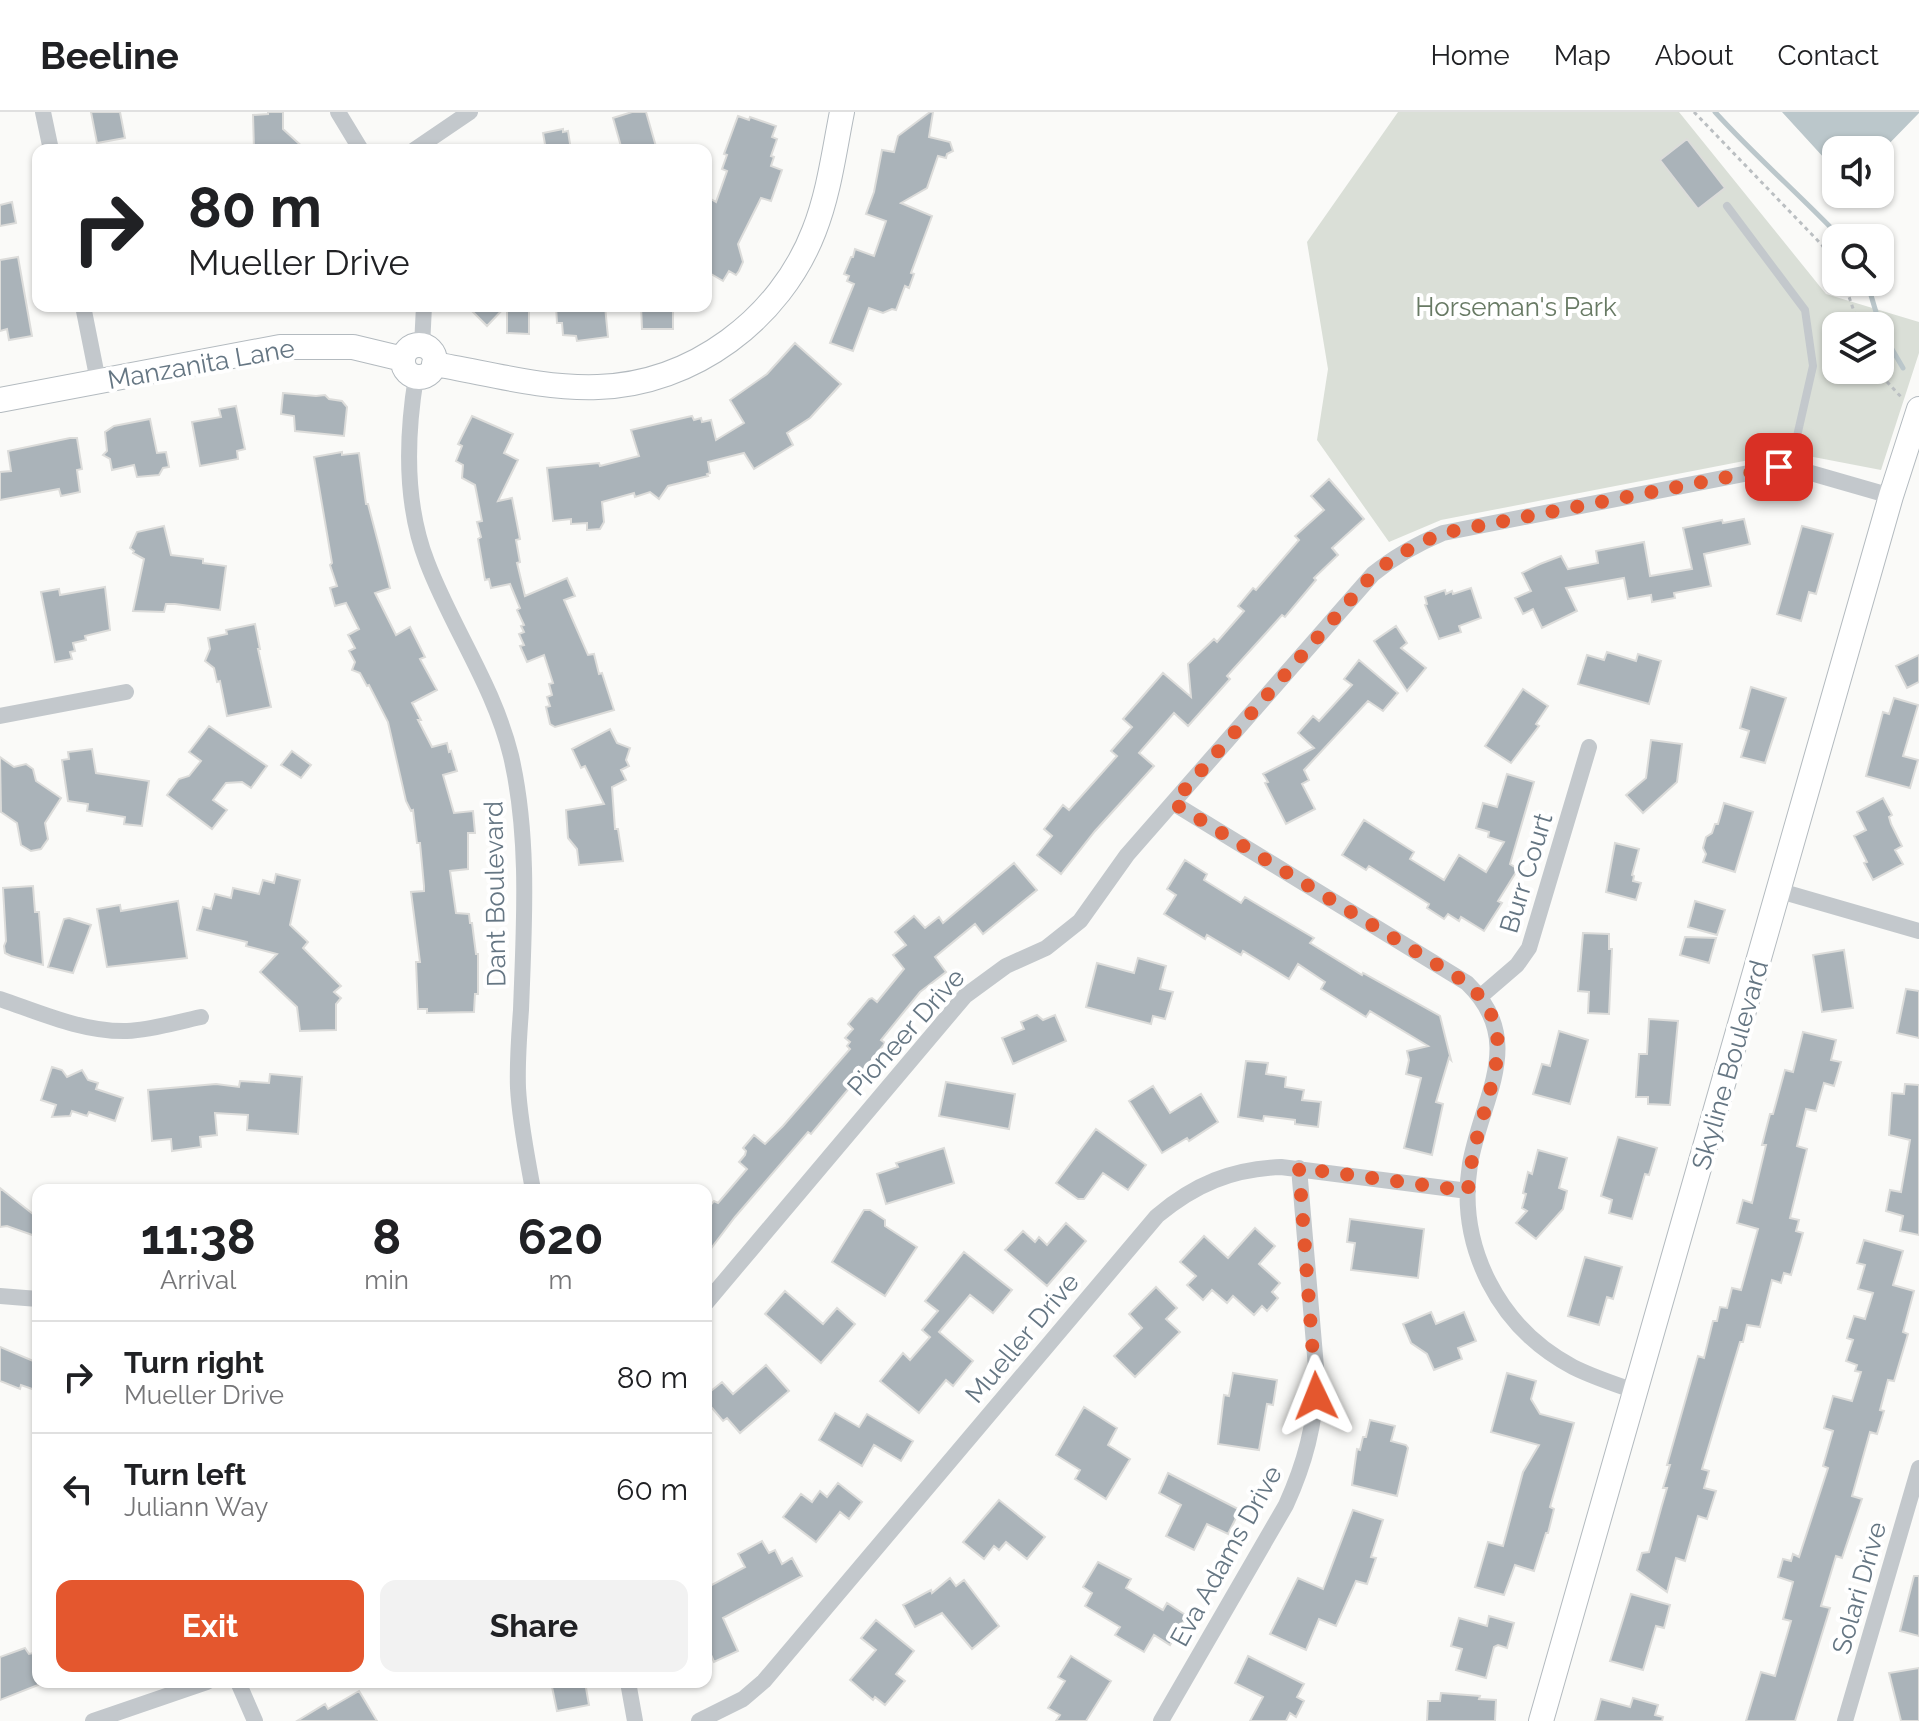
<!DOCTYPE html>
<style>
body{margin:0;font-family:Raleway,sans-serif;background:#f2f2f2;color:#202124;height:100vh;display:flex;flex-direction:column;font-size:30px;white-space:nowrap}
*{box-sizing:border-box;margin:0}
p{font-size:26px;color:#757577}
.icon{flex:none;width:44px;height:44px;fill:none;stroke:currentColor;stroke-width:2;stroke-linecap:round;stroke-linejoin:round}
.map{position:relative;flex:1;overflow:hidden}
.side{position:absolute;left:32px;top:1072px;width:680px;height:504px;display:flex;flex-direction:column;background:#fff;border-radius:16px;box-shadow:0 2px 6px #0004}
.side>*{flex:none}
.guide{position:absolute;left:32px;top:32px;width:680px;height:168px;border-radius:16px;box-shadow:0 2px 6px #0004;background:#fff;color:#202124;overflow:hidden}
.buttons{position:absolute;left:1822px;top:24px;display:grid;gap:16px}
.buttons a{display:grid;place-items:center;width:72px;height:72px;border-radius:16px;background:#fff;box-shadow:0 2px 6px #0004;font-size:40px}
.pin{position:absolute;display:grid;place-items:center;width:68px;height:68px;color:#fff;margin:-34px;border-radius:16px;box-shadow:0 4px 12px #0006}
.me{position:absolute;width:88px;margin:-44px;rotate:358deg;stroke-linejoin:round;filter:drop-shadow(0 0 6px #0008)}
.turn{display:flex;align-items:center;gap:28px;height:168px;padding:0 24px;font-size:36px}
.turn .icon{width:104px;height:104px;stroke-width:2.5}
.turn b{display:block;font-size:56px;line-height:68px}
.eta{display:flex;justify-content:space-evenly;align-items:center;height:136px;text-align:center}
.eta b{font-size:48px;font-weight:700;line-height:56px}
.cta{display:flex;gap:16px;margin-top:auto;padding:16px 24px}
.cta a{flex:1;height:92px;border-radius:16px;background:#e4572e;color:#fff;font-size:32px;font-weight:700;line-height:92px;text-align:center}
.cta a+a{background:#f2f2f2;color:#202124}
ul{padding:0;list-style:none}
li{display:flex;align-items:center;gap:24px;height:112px;padding:0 24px;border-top:2px solid #e0e0e0}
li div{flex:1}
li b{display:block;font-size:30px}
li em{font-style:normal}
header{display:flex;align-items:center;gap:48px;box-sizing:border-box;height:112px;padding:0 40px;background:#fff;border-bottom:2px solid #e0e0e0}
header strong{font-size:38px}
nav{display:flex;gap:44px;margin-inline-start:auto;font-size:28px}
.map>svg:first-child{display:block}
</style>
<header>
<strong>Beeline</strong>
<nav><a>Home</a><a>Map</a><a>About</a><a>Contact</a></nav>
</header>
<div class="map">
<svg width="1919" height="1609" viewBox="0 0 1919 1609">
<rect width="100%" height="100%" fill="#fafaf8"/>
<!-- green -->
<path fill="#dadfd7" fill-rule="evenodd" d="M1398,0H1679L1826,182L1919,210V241L1881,358L1803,343H1775L1441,408L1389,430L1317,328L1328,257L1307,130ZM1836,214H1880V258H1836Z"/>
<!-- water -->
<path fill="#bbc7cb" d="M1782,0H1919V1L1880,41V38H1836V59Z"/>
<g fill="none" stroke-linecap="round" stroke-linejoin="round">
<!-- stream -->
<path stroke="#bbc7cb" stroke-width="5" d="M1715,0C1755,44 1800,83 1841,126
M1867,170L1882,220L1903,256"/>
</g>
<!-- building -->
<path fill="#aab3b9" stroke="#dcdcda" stroke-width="2" d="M91,0H120L125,26L97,31Z
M268,0H283V17L306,38H254L253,3L268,2Z
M632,0H646L657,38H622L613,6Z
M930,0H933L929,25L950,30L953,39L947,42L946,46L938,44L927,76L901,91L932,104L911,161L914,162L909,176L905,174L896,198L892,197L883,201L869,196L853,239L830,231L854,172L847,169L849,164L844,162L851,145H853L855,137L874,144L886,109L866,102L874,80L882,38L894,40L898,24Z
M738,4L749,8L750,5L776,14L772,25L777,27L771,44L774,45L771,54L782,58L771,89L761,86L738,132L743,150L739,159L736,163L729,159L723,169L706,159V84L716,90L727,59L722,57L727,43L724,42Z
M563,17V20L568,19L571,38H546L543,21Z
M1687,27L1725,76L1698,97L1660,48Z
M12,90L16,111L0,114V93Z
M18,145L32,224L9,228L7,217L0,219V148Z
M467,194H506L487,214Z
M507,194H529V222L507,221Z
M556,194H605L608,225L577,229L576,224L563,223L562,211H557Z
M641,194H673V217H642Z
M795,231L841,272L810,306L787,321L793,333L754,357L744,341L708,350L710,361L707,362L708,364L668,374L659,387L650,380L635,385L634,381L602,390L604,410L600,417L587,418V411L571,412V407L553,409L547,356L599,351L600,354L639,344L631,318L692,304L694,308L701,306L702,310L711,308L716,328L744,311L730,288L767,262Z
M283,281L316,284L325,283L329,287L342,289L347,295L344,324L295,319L294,304L281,302Z
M236,294L245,337L237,339L238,347L200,354L192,310L221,305L219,297Z
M472,304L513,322L504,341L518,348L498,389L512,386L520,427L516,428L520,450L517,451L525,484L567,466L575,484L564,488L588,543L594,542L599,562L602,561L614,598L555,615L550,612L546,595L550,594L547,585L552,583L549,572L553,571L544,543L527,550L520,534L524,533L519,522L524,520L521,514L524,513L517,498L520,496L510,472L491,476L489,467L485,468L478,427L481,425L477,410L482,409L475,373L462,366L463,353L456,349L462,334L458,332Z
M150,307L157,341L166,340L169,355L163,356L159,363L137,365L134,353L112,358L110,347L103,343L107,339L105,320L114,314Z
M70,326H77L82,357L77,358L80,380L61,384L59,377L0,388V360L11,359L8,339Z
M342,340V343L359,341L366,392H368L390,476L375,481L396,523L410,515L425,545L420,547L437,578L412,591L421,608H418L432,635L447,631L449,640L451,639L457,659L443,663L454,701L473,699L475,721H468V757L450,759L456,801L469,802L470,811H472L476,842H478V882H475L474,900L427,901V897H418L416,850H420L411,780L424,779V774L420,731H417L413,698L411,699L406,689L388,610L369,573L367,574L360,561L352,558L355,550L349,539L355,536L348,523L359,517L346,491L335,494L330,476L337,474L330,453L332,451L314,345Z
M1329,367L1364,407L1332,436L1338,443L1314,466L1316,468L1285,505L1282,503L1266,521L1227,564L1230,567L1188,614L1174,601L1139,641L1154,654L1095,719L1061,762L1037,743L1052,724L1044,717L1063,693L1069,698L1117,644L1111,639L1132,615L1123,607L1163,561L1191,585L1188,552L1214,527L1217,530L1244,499L1238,494L1253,476L1256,478L1299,428L1295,424L1324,398L1311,384Z
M1744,407L1750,432L1704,442L1711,474L1674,481L1675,486L1652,490L1651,483L1628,487L1624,466L1566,476L1577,499L1542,516L1533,497L1523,502L1515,486L1531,479L1522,461L1540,452L1561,444L1568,457L1598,451L1596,439L1644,430L1650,464L1692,457L1683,416L1722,408L1723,411Z
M164,414L171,443L203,447V451L226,454L220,498L175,492H166L164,500L133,499L144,447L133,441L134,439L130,436L137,420Z
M1802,414L1833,422L1816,482L1809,480L1801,509L1777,502Z
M105,475L110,518L85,524L86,528L73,531L75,539L70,540L72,547L55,550L41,480L59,477L60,483Z
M1471,476L1481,506L1459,514L1461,520L1439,527L1425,493L1427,492L1425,485L1445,478L1446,482L1452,479L1453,482Z
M255,512L260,537H258L271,595L227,604L220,569L217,570L214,556L205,549L210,537L208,526L227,522L226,518Z
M1396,514L1407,531L1401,536L1426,556L1407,579L1374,529Z
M1607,540L1636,549L1638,542L1661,549L1649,592L1578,572L1587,543L1604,548Z
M1919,543V570L1907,576L1896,554Z
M1359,548L1398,581L1383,599L1368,589L1304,658L1309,668L1302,672L1315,697L1286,712L1265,671L1268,670L1263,662L1314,636L1298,621L1313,604L1319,609L1352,573L1344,567Z
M1751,575L1786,586L1765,651L1741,645L1749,619L1740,616Z
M1523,577L1548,594L1536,612L1539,614L1511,651L1485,634Z
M1894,586L1918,593L1903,644L1918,648L1910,676L1866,664L1883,600L1889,602Z
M209,614L267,654L251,676L242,670L226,671L213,688L227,698L212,717L167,683L179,667L189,664L201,649L189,640Z
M610,617L617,631L630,636L626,648L629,654L621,658L626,668L612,675L615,717H618L623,749L579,753L577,737L568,726L566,698L604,692L585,654L581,656L572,637Z
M1651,628L1682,632L1677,670L1643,701L1626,683L1646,666Z
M92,637L96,661L149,669L142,714L124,712L125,705L87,699L88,692L68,689L62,648L69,647L68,640Z
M292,639L311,653L301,666L281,653Z
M0,645L14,655L26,652L33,657L36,669L61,686L45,711L48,727L41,737L31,739L21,733L17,711L1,700Z
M1507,662L1534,670L1510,752L1518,757L1498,789L1502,791L1484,819L1461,805L1459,809L1448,802L1444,807L1427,796L1429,792L1369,754L1366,758L1342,743L1364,708L1414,740L1410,747L1444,768L1459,743L1486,760L1504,730L1488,725L1489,720L1476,716L1483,691L1497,695Z
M1883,686L1892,703L1889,705L1891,712L1902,734L1895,738L1903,752L1873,768L1864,751L1867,750L1854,724L1866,718L1857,700Z
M1724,691L1753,700L1735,760L1703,750L1706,742L1703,736L1706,725L1712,721L1715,712H1718Z
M1615,731L1639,737L1632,763L1634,764L1633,769L1641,771L1636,788L1606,780Z
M1185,748L1207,762L1204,768L1241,791L1245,785L1314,826L1310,831L1362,863L1363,861L1440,904L1451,948L1449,946L1436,990L1443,992L1432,1043L1404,1036L1421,966L1406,962L1409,948L1407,939L1428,934L1370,899L1366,905L1321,877L1325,870L1298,852L1289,867L1243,839L1241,843L1207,823L1205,827L1164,802L1176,783L1167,777Z
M1014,751L1037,778L983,822L975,812L935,845L946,860L920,880L881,928L885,931L861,962L811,1022L808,1020L735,1105L706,1143V1099L714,1089L718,1091L747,1057L739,1050L745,1043L746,1039L743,1036L754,1023L765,1032L783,1014L850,937L847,934L850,930L845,926L853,917L848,912L869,887L872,886L877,890L904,857L893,843L906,833L895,820L914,804L925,816L939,805L943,811Z
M276,762L300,768L290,813L308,830L303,836L341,874L334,880L341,886L336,892V918L300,919L297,895L260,860L277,842L246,834L247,830L197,818L203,795L211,797L215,782L231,786L233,776L259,782L263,768L274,771Z
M33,774L35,800H39L43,853L11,844L5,841L4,834L6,829L3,776Z
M178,789L187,846L107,855L97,797L120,793L121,799Z
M1695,789L1725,798L1717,823L1688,815Z
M69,806L91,813L73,861L48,855L64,807Z
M1583,821L1609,822V837H1612L1609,902L1588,901L1589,880L1578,879Z
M1685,825L1716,826L1709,851L1680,843Z
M1844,838L1853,896L1822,900L1813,843Z
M1138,846L1166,854L1160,877L1173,880L1165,907L1153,904L1151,912L1086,895L1097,851L1134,861Z
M1906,877L1919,879V926L1897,921Z
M1037,903L1043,908L1055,903L1066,929L1013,952L1002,926L1024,917L1021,910Z
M1649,907L1678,909L1670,993L1648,992V985H1636L1639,942H1647Z
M1559,919L1588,928L1570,992L1533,982L1542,952L1550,954Z
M1803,920L1836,928L1831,948L1841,950L1834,974L1824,971L1816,999L1806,997L1797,1034L1807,1037L1790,1106L1799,1108L1796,1119L1803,1121L1791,1163L1784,1161L1781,1171L1772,1168L1760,1215L1747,1213L1743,1230H1740L1702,1357L1709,1359L1704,1376L1716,1379L1709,1401L1707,1407L1698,1404L1685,1449L1676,1446L1667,1480L1637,1458L1642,1441L1649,1440L1662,1393L1667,1376H1663L1670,1353H1667L1698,1244L1704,1246L1713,1209H1717L1720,1195L1727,1196L1732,1176L1741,1178L1758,1117L1737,1111L1743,1088L1752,1091L1766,1033H1762L1770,1002H1773L1785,958L1793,960Z
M1246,949L1268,951L1266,962L1286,965L1285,975L1304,978L1302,988L1321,990L1318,1015L1295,1012V1008L1264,1004L1263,1009L1238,1005Z
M52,955L62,958L67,965L82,958L88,968L98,971L96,977L123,986L115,1009L89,1000L87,1004L72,999L70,1004L52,1005L56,993L41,988Z
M270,962L302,965L298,1022L247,1018L248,1003L215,1001L217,1023L200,1025L201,1035L172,1039L171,1027L152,1029L148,978L216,972L239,975L240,969L269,971Z
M946,970L1015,982L1009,1017L939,1004Z
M1905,972L1919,973V1123L1900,1119L1903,1104L1886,1099L1890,1078L1901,1080L1910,1028L1889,1023L1892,981L1904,982Z
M1153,974L1170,1001L1201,982L1218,1010L1189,1029L1187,1026L1162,1041L1129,989Z
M1096,1017L1146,1053L1128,1078L1103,1061L1084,1087H1078L1056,1071Z
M1618,1025L1657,1036L1649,1063L1645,1062L1632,1107L1609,1101L1612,1088L1601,1084Z
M944,1036L954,1071L886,1092L877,1062L898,1055L896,1051Z
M1538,1038L1567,1046L1559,1076L1567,1079L1563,1097L1536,1127L1516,1111L1527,1099L1522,1096L1526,1082L1523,1081L1528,1060L1532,1062Z
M0,1076L38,1106V1125L7,1114L0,1115Z
M864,1098H870L885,1108V1114L917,1135L885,1184L832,1150Z
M1350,1107L1424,1117L1418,1166L1351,1158L1355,1131L1347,1130Z
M1066,1111L1086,1129L1047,1174L1005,1138L1023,1119L1035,1130L1039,1125L1047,1133Z
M1255,1116L1275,1134L1259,1152L1280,1171L1272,1180L1278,1186L1267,1199L1262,1194L1254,1203L1233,1184L1227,1191L1212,1178L1203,1188L1187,1173L1196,1164L1180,1150L1204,1124L1228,1146Z
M1864,1128L1903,1139L1893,1173L1914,1179L1903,1220L1908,1222L1894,1269L1888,1268L1880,1298L1884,1299L1877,1322L1870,1320L1852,1384L1862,1387L1842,1446L1836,1444L1821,1494L1830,1496L1795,1609H1746L1761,1560L1775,1564L1791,1509L1783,1507L1793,1470L1778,1465L1783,1447L1791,1449L1793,1442L1799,1445L1828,1356L1823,1354L1833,1319L1824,1316L1833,1284L1852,1289L1861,1260L1855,1259L1857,1253L1846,1249L1853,1228L1847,1226L1854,1204L1865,1207L1873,1181L1858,1177L1865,1153L1857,1151Z
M964,1140L1012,1178L993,1201L970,1183L939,1220L973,1249L953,1274L946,1268L919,1301L880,1269L903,1241L910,1248L930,1225L922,1218L938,1199L925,1189Z
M1585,1145L1622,1155L1613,1187L1607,1185L1599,1213L1568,1204Z
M1156,1175L1177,1196L1166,1207L1180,1220L1135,1265L1114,1244L1142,1216L1129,1202Z
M785,1179L823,1212L837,1196L855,1212L821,1251L765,1202Z
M1431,1200L1436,1212L1464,1200L1476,1229L1458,1236L1462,1247L1434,1258L1427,1242L1411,1231L1403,1212Z
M0,1235L38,1251V1279L21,1273L20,1277L0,1269Z
M766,1253L789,1279L740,1321L727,1306L723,1309L706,1289V1283L722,1270L733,1282Z
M1233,1261L1277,1268L1273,1293L1267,1292L1259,1338L1218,1332L1224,1283L1229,1284Z
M1507,1261L1536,1269L1531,1287L1540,1302L1574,1311L1550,1395L1554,1397L1548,1421H1546L1534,1459L1515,1453L1504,1483L1475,1475L1488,1430L1503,1434L1523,1360L1539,1333L1491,1320Z
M1084,1295L1117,1316L1108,1333L1130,1347L1106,1387L1075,1367L1080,1358L1056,1343Z
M835,1301L859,1315L867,1302L913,1329L901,1349L874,1333L862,1354L819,1328Z
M1370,1308L1395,1314L1391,1329L1406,1333L1408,1336L1397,1384L1352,1373L1357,1337L1360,1338L1363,1325H1366Z
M1168,1361L1240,1398L1228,1422L1207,1412L1194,1438L1166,1424L1181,1393L1159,1381Z
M838,1371L862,1390L849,1407L840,1400L816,1430L783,1405L801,1382L812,1390L820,1379L827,1385Z
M999,1388L1045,1425L1027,1447L1006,1430L999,1438L994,1434L984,1447L963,1430Z
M1353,1398L1383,1408L1371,1445L1376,1446L1367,1472L1356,1469L1336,1514L1319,1507L1306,1538L1270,1522L1298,1466L1323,1477Z
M762,1429L769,1441L775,1438L782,1452L792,1446L802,1464L723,1506L738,1539L714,1550L706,1531V1476L745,1455L738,1442Z
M1098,1450L1131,1467L1126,1476L1163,1498L1167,1491L1187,1504L1170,1533L1154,1523L1144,1540L1115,1523L1120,1515L1085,1494L1092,1481L1083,1475Z
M1914,1464H1919V1524L1900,1519Z
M950,1466L956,1474L964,1468L999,1514L972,1537L942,1501L915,1515L903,1493L931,1478L932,1481Z
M1631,1482L1670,1493L1664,1516L1656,1514L1643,1558L1610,1549Z
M1489,1504L1514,1511L1507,1536L1498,1533L1494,1535L1486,1566L1456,1558L1462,1537L1451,1534L1459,1506L1487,1514Z
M876,1508L914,1539L896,1562L905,1569L885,1593L875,1585L873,1588L850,1568L876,1538L861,1526Z
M25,1536L29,1542L38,1540V1573L0,1588V1545Z
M1071,1544L1111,1569L1086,1609H1056L1060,1603L1048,1596L1065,1569L1058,1565Z
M1248,1544L1304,1572L1297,1585L1304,1589L1296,1605L1290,1601L1286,1609H1250L1263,1585L1235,1571Z
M1919,1556V1609H1901L1889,1561Z
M551,1570H585L589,1593L557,1599Z
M359,1579L377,1609H297L325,1592L328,1597Z
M1441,1581L1480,1584L1479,1587L1496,1588L1495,1609H1427L1428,1589H1440Z
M1633,1586L1658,1593L1655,1603L1663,1605L1662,1609H1595L1601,1587L1630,1595Z"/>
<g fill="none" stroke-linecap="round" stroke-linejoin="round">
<defs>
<path id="secondary" d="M403 249a16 16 0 1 1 32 0a16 16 0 1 1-32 0Z
M434,252C488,261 543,277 598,275C693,272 780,207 814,119C829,81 834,40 842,0
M0,288L280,235H353L403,247
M1541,1609L1891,384L1919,297"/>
</defs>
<!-- secondary casing -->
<use href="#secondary" stroke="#b3babf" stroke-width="26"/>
<!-- path -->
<path stroke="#bbbfc2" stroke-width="3" stroke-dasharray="4 4" stroke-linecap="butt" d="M1694,0L1822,133L1836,155
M1844,170L1859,214
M1876,258L1903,287"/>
<!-- lane -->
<path stroke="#c3c8cc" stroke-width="8" d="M1727,94L1805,198L1813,254L1790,355"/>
<!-- street -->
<path stroke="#c3c8cc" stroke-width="16" d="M43,0L51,38
M338,0L361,38
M414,38L470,0
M83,194L98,269
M422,234L424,194
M416,265C406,326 404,391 427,450C452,516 494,574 511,644C530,726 524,814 521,898C519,924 517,950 518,976C520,1011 527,1044 533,1078
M0,604L126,580
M1173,691L1467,871C1527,929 1482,984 1470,1052C1457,1135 1499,1216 1573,1255C1593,1265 1614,1272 1635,1279
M1780,779L1919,819
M1481,884L1517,853L1529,836L1589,635
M0,887C41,901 83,920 127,919C152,918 177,910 201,905
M0,1184L38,1187
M706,1191L965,884L1006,854L1046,836L1080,809L1127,743L1373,462C1395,444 1417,432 1443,421L1779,355L1797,357L1891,384
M238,1570L255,1609
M628,1570L635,1609
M93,1609L207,1570
M699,1609L743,1587L764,1569L1157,1104C1195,1072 1232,1057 1281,1055L1468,1079
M1161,1609L1286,1393C1305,1351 1315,1313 1317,1267L1299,1056
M1845,1609L1919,1356"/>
<!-- secondary -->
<use href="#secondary" stroke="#fff" stroke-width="24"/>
</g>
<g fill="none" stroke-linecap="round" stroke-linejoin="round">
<!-- route -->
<path stroke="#e4572e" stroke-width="14" stroke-dasharray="0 25.2" d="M1316,1284L1299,1056L1468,1079C1470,1052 1476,1027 1484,1001C1498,948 1512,913 1467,871L1173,691L1373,462C1395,444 1417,432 1443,421L1779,355"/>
</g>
<g text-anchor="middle" stroke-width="8" stroke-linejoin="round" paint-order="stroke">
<!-- park labels -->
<g font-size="26" fill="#687a64" stroke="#fff">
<text x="1516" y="204">Horseman's Park</text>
</g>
<!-- street labels -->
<g font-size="26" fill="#657683" stroke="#fff">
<text transform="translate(201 252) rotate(-10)" y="9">Manzanita Lane</text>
<text transform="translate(1526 761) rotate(-73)" y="9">Burr Court</text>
<text transform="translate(495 782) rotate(-91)" y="9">Dant Boulevard</text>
<text transform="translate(906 920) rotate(-48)" y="9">Pioneer Drive</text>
<text transform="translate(1730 953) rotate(-74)" y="9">Skyline Boulevard</text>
<text transform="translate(1022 1226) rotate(-50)" y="9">Mueller Drive</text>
<text transform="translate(1226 1444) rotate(-61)" y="9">Eva Adams Drive</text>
<text transform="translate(1859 1476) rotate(-74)" y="9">Solari Drive</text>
</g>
</g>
</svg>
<div class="buttons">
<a><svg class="icon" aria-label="sound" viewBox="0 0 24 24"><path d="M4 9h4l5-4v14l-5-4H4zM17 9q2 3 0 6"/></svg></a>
<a><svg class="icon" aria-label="search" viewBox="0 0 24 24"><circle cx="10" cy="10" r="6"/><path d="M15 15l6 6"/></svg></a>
<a><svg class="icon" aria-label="layers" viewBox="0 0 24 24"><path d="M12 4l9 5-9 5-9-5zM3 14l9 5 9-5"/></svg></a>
</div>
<div class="pin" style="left:1779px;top:355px;background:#d93025"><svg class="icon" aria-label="arrive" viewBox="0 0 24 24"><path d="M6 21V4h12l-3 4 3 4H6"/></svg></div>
<svg class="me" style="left:1316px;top:1284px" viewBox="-20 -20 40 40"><path d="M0-17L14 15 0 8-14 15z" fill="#e4572e" stroke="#fff" stroke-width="4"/></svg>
<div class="guide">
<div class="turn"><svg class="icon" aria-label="right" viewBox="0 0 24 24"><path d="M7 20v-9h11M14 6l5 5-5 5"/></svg><div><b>80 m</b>Mueller Drive</div></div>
</div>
<section class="side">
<div class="eta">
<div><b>11:38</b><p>Arrival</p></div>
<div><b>8</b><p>min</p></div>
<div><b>620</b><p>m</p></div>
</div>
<ul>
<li><svg class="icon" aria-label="right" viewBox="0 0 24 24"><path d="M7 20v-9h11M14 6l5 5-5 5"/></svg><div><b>Turn right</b><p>Mueller Drive</p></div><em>80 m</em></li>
<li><svg class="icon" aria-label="left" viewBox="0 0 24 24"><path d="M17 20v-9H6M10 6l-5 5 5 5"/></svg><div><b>Turn left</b><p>Juliann Way</p></div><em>60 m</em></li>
</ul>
<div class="cta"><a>Exit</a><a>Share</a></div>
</section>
</div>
